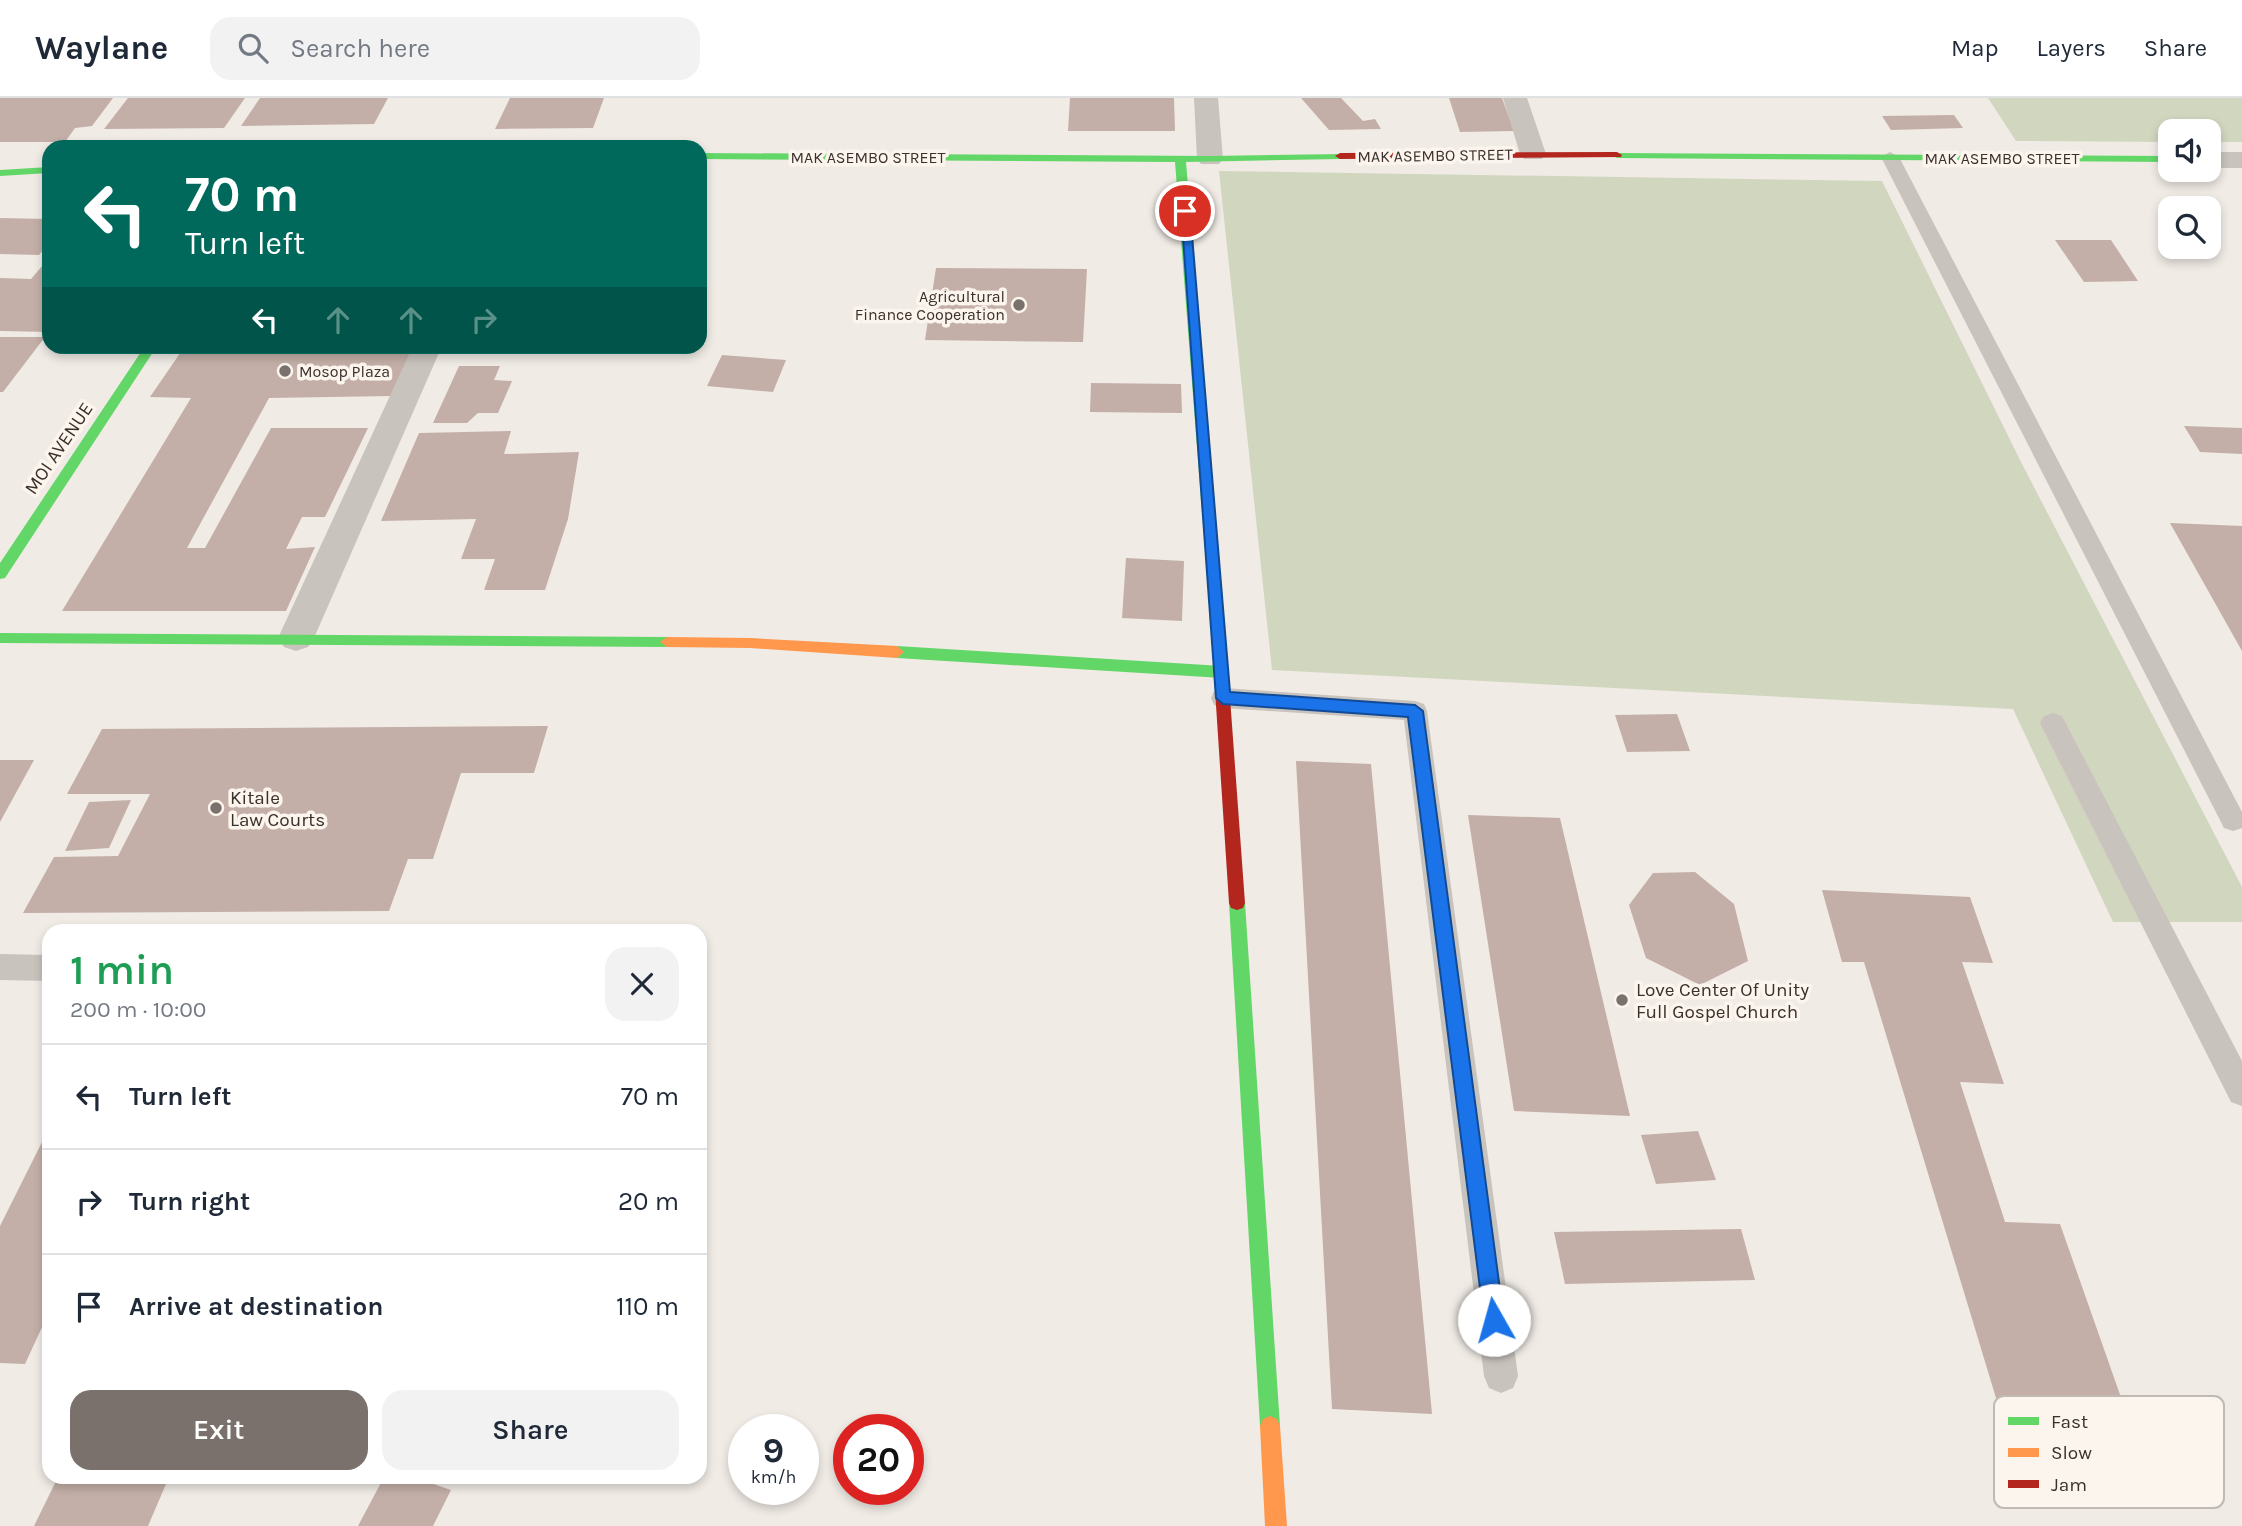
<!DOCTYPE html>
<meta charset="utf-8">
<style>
body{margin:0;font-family:Karla,sans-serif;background:#f2f2f3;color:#1f2937;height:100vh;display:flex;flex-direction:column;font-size:26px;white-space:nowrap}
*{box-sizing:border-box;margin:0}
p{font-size:23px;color:#747a83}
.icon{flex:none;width:38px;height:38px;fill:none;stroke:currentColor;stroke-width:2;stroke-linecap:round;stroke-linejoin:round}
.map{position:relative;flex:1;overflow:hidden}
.side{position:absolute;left:42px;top:826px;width:665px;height:560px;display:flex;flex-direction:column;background:#fff;border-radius:21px;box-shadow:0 4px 10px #0003}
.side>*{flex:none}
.guide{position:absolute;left:42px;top:42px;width:665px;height:214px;border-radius:21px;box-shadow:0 4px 10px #0003;background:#00695c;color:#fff;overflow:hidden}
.tools{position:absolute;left:2158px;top:21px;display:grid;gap:14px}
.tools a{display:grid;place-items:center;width:63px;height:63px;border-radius:14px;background:#fff;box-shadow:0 4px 10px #0003;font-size:35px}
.speed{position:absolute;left:728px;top:1316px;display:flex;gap:14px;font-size:35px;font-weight:700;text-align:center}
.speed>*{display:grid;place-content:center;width:91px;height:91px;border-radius:50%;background:#fff;box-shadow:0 4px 10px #0003;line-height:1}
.speed small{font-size:18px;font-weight:400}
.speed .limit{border:10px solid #d22;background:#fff;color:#111}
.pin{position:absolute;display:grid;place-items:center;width:60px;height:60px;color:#fff;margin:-30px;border:4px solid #fff;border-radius:50%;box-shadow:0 2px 7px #0007}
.me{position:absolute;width:77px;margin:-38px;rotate:353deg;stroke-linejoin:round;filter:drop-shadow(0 0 5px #0008)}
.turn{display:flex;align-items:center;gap:24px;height:147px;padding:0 28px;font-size:32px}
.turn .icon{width:91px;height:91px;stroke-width:2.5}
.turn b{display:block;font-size:49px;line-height:60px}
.lanes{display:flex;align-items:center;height:66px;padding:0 28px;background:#0003;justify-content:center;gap:35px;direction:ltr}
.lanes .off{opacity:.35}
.round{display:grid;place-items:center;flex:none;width:74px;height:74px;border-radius:21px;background:#f2f2f3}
.head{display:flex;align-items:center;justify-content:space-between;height:119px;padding:0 28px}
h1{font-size:42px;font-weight:600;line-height:52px;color:#1e9e55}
.cta{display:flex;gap:14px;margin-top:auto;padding:14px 28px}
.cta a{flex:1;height:80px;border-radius:21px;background:#7a716c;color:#fff;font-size:28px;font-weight:600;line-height:80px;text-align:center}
.cta a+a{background:#f2f2f3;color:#1f2937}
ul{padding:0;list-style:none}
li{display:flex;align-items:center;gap:21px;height:105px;padding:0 28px;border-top:2px solid #e0e1e3}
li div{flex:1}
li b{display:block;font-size:26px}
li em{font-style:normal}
header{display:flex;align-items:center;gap:42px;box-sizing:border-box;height:98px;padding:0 35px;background:#fff;border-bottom:2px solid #e0e1e3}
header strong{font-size:33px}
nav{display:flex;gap:38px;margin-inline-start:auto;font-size:24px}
.search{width:490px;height:63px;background:#f2f2f3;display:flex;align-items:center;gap:18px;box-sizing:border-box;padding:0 24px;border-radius:21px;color:#747a83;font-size:26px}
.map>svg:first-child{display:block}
</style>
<header>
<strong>Waylane</strong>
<div class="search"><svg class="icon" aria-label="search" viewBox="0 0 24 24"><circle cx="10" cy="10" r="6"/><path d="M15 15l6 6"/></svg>Search here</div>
<nav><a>Map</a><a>Layers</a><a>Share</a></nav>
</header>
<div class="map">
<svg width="2242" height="1428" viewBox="0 0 2242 1428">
<rect width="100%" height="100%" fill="#f0ebe5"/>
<!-- green -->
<path fill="#d1d6bf" d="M1988,0H2242V44H2209L2208,33H2170V44L2016,43Z
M1219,73L1882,83L2022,366L2242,789V824H2113L2013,611L1272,572Z"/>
<!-- building -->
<path fill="#c3afa7" d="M0,0H113L92,28L75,30L65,44H0Z
M128,0H245L224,30L104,31Z
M260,0H388L374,26L241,28Z
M510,0H604L593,30L495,31Z
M1070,0H1174L1175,33H1068Z
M1301,0H1341L1363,23L1375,21L1381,31L1329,32Z
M1449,0H1502L1514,33L1460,34Z
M1954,17L1963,30L1891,32L1882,18Z
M0,120L49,121V145L39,157L0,156Z
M2055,142H2111L2138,183L2084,184Z
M49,160V234L0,233V180L31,181Z
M936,170L1087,171L1083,244L925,242Z
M0,239H45L3,294H0Z
M185,248H414L391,298L269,300L187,450H205L271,330H368L325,419H302L286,451L315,449L286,513H62L191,300L150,299Z
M722,257L786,262L773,294L707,288Z
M459,268H500L494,282L512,283L498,315H478L467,325H433Z
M1091,285L1181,286L1182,315L1090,314Z
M2184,328L2242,330V356L2200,354Z
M511,333L504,356L579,354L568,421L545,492H484L495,461H461L476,421L381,423L419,335Z
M2170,425L2242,428V553Z
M1126,460L1184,463L1182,523L1122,520Z
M1677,616L1690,653L1627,654L1615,617Z
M548,628L534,675H461L433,761H408L389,813L23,815L54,759L118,758L150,696H67L102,631Z
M0,662H34L0,724Z
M1296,663L1371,666L1432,1316L1332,1311Z
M131,702L109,750L65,753L89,704Z
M1468,717L1560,720L1630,1018L1514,1013Z
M1695,774L1734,806L1748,863L1700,887L1646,860L1629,807L1653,775Z
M1822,792L1970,799L1993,865L1962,864L2004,986L1960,984L2005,1124L2060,1126L2124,1308L1996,1300L1864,864H1842Z
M49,1030V1214L25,1266L0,1265V1128Z
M1698,1033L1716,1082L1656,1086L1641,1037Z
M1741,1131L1755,1182L1565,1186L1554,1134Z
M58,1379H169L148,1428H34Z
M384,1379H413L451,1392L433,1428H358Z"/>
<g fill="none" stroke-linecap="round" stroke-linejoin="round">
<!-- lane -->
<path fill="#c9c3be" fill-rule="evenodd" d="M1890,54L1899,59L2242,714V730L2233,733L2224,730L1881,59Z
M1223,590L1415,603L1424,606L1427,613L1518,1278L1513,1290L1501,1295L1489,1290L1484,1278L1404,622L1223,610L1214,607L1211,600L1214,593Z
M2053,615L2062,618L2242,963V1008L2231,1004L2040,625L2044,618Z
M0,856L49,857V883L0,882Z"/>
<!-- street -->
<path fill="#c9c3be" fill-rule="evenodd" d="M1194,0H1218L1223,61L1219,66H1201L1197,61Z
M1503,0H1527L1546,56L1542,61H1524L1520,56Z
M2208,54H2242V70H2208Z
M413,248H442L314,540L308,549L296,553L284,549L278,540Z"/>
<!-- fast -->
<path fill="#63d668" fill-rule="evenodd" d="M700,55L1210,58L1344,56L1345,58L1340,61L1186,64L1225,531L1223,535H1213L1211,531L1175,64L700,61Z
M1613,55L2170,58V64L1617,60L1612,57Z
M49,69V75L0,78V72Z
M145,248H157L5,480L0,481V465Z
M0,535L667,539L674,544L667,549L0,545Z
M897,548L1222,568L1229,574L1222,580L897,560L890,554Z
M1237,798L1243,800L1245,805L1280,1328L1277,1335L1270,1338L1263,1335L1260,1328L1229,805L1231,800Z"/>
<!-- slow -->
<path fill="#ff974d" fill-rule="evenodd" d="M667,539L750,540L897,548L904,554L897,560L750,550L667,549L660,544Z
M1270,1318L1277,1321L1280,1328L1287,1428H1265L1260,1328L1263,1321Z"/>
<!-- jam -->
<path fill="#b3261e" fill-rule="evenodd" d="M1617,54L1622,57L1621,59L1340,61L1335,58L1340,55Z
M1218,526L1225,531L1245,805L1243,810L1237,812L1231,810L1229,805L1211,531Z"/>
</g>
<!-- route -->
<path fill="#1a73e8" stroke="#114b97" stroke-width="2" d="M1181,111L1190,113L1230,594L1415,607L1423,613L1504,1222L1501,1229L1494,1232L1487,1229L1484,1222L1408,619L1223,606L1216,600Z"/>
<!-- markers -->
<g fill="#7a716c" stroke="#fbf5ee" stroke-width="2.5">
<circle cx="1019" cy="207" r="7"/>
<circle cx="285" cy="273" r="7"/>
<circle cx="216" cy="710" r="7"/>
<circle cx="1622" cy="902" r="7"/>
</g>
<g text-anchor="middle" stroke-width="7" stroke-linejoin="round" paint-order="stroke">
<!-- far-street labels -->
<g font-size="16" fill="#3b302b" stroke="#fbf5ee">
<text transform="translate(1435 57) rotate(-1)" y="6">MAK ASEMBO STREET</text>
<text x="868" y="65">MAK ASEMBO STREET</text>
<text x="2002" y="66">MAK ASEMBO STREET</text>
</g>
<!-- far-poi labels -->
<g font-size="16" fill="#3b302b" stroke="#fbf5ee" text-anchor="end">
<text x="1005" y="204">Agricultural<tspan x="1005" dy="18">Finance Cooperation</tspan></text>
<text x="299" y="279" text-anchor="start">Mosop Plaza</text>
</g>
<!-- street labels -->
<g font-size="19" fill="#3b302b" stroke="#fbf5ee">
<text transform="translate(58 350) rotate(-56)" y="7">MOI AVENUE</text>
</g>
<!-- poi labels -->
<g font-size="19" fill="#3b302b" stroke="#fbf5ee" text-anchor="start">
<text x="230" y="706">Kitale<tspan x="230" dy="22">Law Courts</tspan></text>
<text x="1636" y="898">Love Center Of Unity<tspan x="1636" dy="22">Full Gospel Church</tspan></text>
</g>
</g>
<!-- legend -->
<rect x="1994" y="1298" width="230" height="112" rx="10" fill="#fbf5ee" stroke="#c1bab4" stroke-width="2"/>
<rect x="2008" y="1319" width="31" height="8" fill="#63d668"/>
<rect x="2008" y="1350" width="31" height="9" fill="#ff974d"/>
<rect x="2008" y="1382" width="31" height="8" fill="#b3261e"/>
<g font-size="19" fill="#3b302b">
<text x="2051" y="1330">Fast</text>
<text x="2051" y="1361">Slow</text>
<text x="2051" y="1393">Jam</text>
</g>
</svg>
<div class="tools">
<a><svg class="icon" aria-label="sound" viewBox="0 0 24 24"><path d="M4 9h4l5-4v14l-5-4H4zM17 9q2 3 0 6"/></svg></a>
<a><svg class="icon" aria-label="search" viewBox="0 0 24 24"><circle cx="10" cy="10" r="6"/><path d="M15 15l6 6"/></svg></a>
</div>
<div class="speed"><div>9<small>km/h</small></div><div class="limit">20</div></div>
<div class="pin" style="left:1185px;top:113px;background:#d93025"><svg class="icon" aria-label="arrive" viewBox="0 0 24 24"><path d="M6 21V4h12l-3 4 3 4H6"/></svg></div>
<svg class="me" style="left:1494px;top:1222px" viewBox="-20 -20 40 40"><circle r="19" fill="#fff"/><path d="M0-13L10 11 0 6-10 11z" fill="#1a73e8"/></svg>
<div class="guide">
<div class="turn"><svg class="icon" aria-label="left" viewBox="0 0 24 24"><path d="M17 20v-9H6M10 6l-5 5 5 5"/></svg><div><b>70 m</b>Turn left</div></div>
<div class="lanes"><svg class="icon" aria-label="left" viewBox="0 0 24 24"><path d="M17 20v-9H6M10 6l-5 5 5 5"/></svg><svg class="icon off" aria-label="ahead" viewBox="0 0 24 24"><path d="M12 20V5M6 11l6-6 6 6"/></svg><svg class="icon off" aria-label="ahead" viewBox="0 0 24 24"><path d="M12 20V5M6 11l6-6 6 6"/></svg><svg class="icon off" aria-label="right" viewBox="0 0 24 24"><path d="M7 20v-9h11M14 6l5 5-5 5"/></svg></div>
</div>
<section class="side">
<div class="head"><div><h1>1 min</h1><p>200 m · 10:00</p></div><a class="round"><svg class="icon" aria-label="close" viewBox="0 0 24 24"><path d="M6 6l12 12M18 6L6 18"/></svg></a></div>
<ul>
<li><svg class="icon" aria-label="left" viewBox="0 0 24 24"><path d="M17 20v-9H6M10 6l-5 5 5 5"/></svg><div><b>Turn left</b></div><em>70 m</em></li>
<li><svg class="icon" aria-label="right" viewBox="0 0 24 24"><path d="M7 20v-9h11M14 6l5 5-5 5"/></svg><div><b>Turn right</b></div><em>20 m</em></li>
<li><svg class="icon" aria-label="arrive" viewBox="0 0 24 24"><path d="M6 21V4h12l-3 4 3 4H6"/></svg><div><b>Arrive at destination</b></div><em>110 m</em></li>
</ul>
<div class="cta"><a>Exit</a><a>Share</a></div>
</section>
</div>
